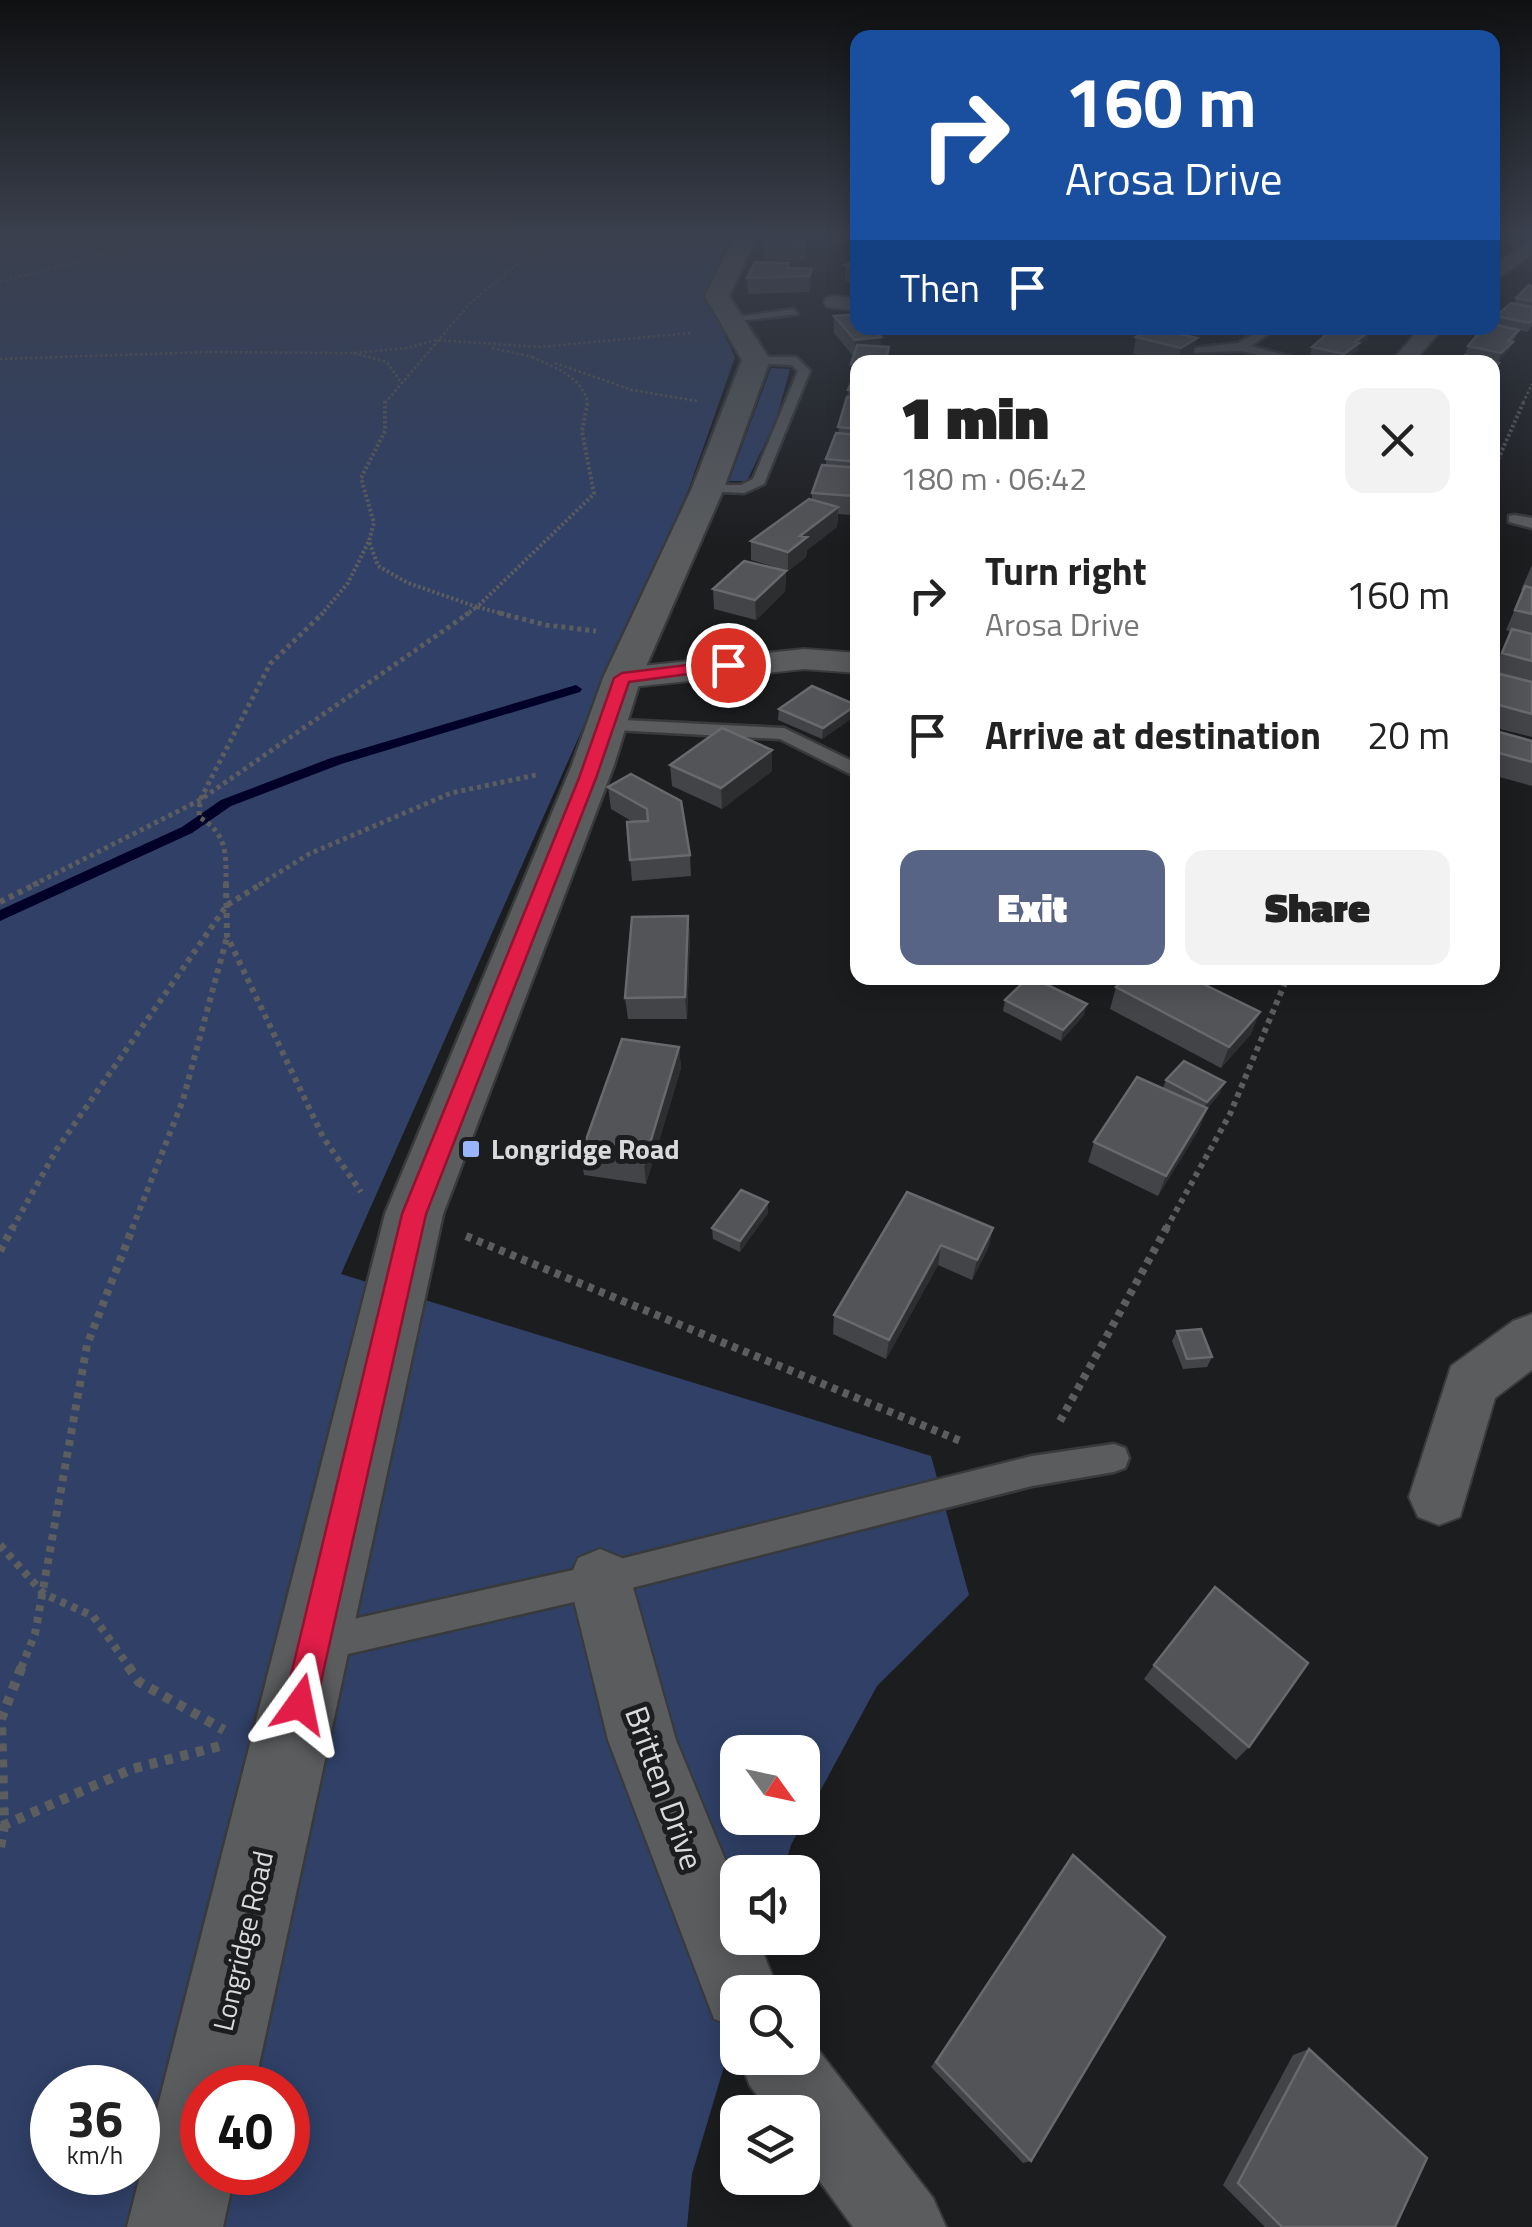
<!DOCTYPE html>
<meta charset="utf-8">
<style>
body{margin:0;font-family:"Titillium Web",sans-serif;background:#f2f2f2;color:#222;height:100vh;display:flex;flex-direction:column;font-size:38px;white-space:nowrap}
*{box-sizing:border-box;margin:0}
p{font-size:32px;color:#767676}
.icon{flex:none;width:55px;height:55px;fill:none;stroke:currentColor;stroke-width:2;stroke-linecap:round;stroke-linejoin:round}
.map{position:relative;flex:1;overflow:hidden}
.details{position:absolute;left:850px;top:355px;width:650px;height:630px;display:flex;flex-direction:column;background:#fff;border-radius:20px;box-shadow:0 5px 25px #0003}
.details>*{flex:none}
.guide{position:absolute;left:850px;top:30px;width:650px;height:305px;border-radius:20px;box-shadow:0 5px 25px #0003;background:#1a4fa0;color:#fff;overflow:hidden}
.needle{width:65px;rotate:123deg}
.tools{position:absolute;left:720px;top:1735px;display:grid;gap:20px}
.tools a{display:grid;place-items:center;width:100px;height:100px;border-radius:20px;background:#fff;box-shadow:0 5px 25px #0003;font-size:50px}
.speed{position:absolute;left:30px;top:2065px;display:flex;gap:20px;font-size:50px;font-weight:700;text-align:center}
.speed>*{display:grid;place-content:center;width:130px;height:130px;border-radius:50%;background:#fff;box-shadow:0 5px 25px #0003;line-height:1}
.speed small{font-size:25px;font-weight:400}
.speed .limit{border:15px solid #d22;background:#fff;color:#111}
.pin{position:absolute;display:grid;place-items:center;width:85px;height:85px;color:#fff;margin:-42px;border:5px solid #fff;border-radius:50%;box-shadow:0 2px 10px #0007}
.me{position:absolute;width:110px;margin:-55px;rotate:12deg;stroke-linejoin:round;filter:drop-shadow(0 0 8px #0008)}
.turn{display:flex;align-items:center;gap:35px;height:210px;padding:0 50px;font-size:45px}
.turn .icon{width:130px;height:130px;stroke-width:2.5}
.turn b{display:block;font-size:70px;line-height:85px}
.then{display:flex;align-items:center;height:95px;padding:0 50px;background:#0003;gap:20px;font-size:38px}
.round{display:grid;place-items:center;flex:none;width:105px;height:105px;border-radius:20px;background:#f2f2f2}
.summary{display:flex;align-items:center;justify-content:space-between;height:170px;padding:0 50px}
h1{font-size:60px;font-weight:800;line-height:75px}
.action{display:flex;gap:20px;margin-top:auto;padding:20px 50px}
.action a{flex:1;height:115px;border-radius:20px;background:#576485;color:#fff;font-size:40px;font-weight:800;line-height:115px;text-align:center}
.action a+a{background:#f2f2f2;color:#222}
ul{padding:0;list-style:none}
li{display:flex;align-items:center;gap:30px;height:140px;padding:0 50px}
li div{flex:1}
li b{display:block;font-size:38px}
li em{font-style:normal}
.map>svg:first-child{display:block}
</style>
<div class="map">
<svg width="1532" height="2227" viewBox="0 0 1532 2227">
<rect width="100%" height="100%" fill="#1c1d1f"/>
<!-- green -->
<path fill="#304067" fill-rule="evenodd" d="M0,236H732C702,292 709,302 735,357L689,488L341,1274L931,1456L969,1595L877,1686L791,1845L783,1872H738V1938H763L747,1992H738L737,2023L692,2174L687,2227H0ZM738,1752H802V1818H738ZM52,2088H138V2172H52ZM202,2088H288V2172H202Z
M771,368L790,369L776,420L747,481H729Z"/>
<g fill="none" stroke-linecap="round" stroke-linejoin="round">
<!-- stream -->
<path fill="#010028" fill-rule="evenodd" d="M576,685L582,689L580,692L341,764L231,806L192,833L0,921V910L182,827L221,800L331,758Z"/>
<defs>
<path id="lane" d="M794,309L798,314L729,322L723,319Z
M1264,328H1277L1251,346L1310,362H1291L1241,351L1190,353L1184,349L1238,343Z
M752,357H796L810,371L764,484L744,493L703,491V485H741L753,479L798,371L792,365L752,363Z
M1514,515L1532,518V528L1509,522V516Z
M604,719L784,728L858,764V778L780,739L597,729L595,725Z
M1114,1444L1125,1448L1129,1458L1125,1468L1114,1472L1032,1486L600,1596L322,1660L310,1655L305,1643L310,1631L322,1626L600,1564L1032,1456Z"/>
<path id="street" d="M1532,238V254L1492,283V266Z
M835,296L858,298V311L827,307L824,302L827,297Z
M1420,328H1443L1414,362H1391Z
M804,649L858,653V673L804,669L622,688L610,685L605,678L610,671L622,668Z
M1532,1314V1370L1495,1398L1460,1517L1439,1525L1418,1517L1409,1497L1451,1366L1513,1321Z
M600,1549L622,1558L631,1580L676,1740L738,1891V1938H757L779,1992H738V2028L714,2019L608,1740L569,1580L578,1558Z
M802,2029L933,2198L946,2227H853L802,2157V2112H770L750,2086L739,2058H802Z"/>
<path id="secondary" d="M735,236H757L729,296L770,360L724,488L641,678L614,765L443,1214L254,2088H202V2172H235L223,2227H127L385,1214L572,765L603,678L692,488L742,360L705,296Z"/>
</defs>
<!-- lane casing -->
<use href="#lane" stroke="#393a3b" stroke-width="5"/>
<!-- street casing -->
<use href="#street" stroke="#393a3b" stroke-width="4"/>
<!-- secondary casing -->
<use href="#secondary" stroke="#393a3b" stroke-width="5"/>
<!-- path-far5 -->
<path stroke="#5c5d5e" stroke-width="2.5" stroke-dasharray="2.5 2.5" stroke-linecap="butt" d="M0,282L174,236
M492,348L533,357
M532,357C556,368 581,376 588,403
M0,359L206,352L353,353
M555,363L632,390L697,401
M400,381L387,362L353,353L407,348L436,340L539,347L691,333
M385,403L471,302L552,236
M1523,403L1532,384"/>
<!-- path-far4 -->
<path stroke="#5c5d5e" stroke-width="4" stroke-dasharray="2.5 2.5" stroke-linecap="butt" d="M385,401V431L361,478L374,523L369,541L378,566L408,583L477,607L594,494L582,431L588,401
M1492,473L1524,401
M321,615L348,583L369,541
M465,615L477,607L508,615"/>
<!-- path-far3 -->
<path stroke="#5c5d5e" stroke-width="5" stroke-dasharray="4 4" stroke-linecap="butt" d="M499,613L546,625L596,631
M33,885L200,800L469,613
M226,885C226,855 228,834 199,817L200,800L270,664L323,613
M259,885L309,854L451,793L536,775"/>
<!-- path-far2 -->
<path stroke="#5c5d5e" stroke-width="6" stroke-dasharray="5 5" stroke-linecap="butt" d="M226,883L227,936L323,1137L361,1192
M0,902L38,883
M12,1229L57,1149L227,905L263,883
M132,1229L183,1100L227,937
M1166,1229L1230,1114L1287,978"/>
<!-- path-far1 -->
<path stroke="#5c5d5e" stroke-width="8" stroke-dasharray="6 6" stroke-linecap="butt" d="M466,1236L963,1442
M0,1251L13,1227
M1060,1421L1167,1227
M0,1545L44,1594L93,1616L130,1668
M21,1668L35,1634L87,1345L133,1227"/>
<!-- path -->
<path stroke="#5c5d5e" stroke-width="10" stroke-dasharray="8 8" stroke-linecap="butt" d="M128,1666L139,1682L224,1730
M2,1826L132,1769L220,1746
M0,1847L4,1825L1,1719L22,1666"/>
<!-- lane -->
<use href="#lane" fill="#5a5c5e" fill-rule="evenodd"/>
<!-- street -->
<use href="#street" fill="#5a5c5e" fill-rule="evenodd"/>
<!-- secondary -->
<use href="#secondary" fill="#5a5c5e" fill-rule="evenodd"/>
</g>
<!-- wall -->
<path fill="#434447" d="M797,240H806V256L804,261L764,259V244Z
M858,260V284L845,281V265Z
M789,268L812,269V285L809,292L748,294L747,278Z
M1532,286V326L1527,332L1519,330L1509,350L1498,362L1465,355L1468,346L1493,324L1496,316L1514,304L1516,298Z
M834,316L881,337L880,346L889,347L888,362H858V492L851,515L838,514L837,527L807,550L806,557L788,571L751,560V541L812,500V493L826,465V459L838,433L851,381V364L853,356L834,333Z
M1334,328H1377L1369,333L1367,340L1358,346L1357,351L1342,362L1310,356L1312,347Z
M1136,337L1197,338L1193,355L1181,362H1168L1133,354Z
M1532,565V737L1492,727V681L1495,675L1492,673L1511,632L1506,630L1523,590H1521Z
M786,571L785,591L756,620L714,609L713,589Z
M856,705L855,716L822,739L778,720L779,709Z
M1492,730L1532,741V786L1492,775Z
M670,765L772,771L722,809L672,786Z
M608,787L681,801L690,855L691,876L632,881L627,822H633L611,809Z
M688,916L690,937L687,1019H628L625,998Z
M1116,987L1251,1034L1221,1068L1110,1009Z
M1005,1000L1084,1015L1061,1041L1003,1011Z
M679,1047L681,1068L646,1184L584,1175L581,1154Z
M1166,1080L1220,1093L1207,1109L1199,1129L1158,1196L1088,1162L1094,1142L1163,1088Z
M907,1192L993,1228L988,1248L972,1280L938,1265L886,1359L833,1334L834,1315Z
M768,1202V1213L740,1252L713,1239L712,1228Z
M1177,1331L1212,1357L1207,1367L1183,1369L1172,1341Z
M1154,1665L1249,1747L1236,1760L1144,1679Z
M1073,1855L1031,2161L1023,2163L931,2067Z
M1309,2049L1395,2227H1265L1223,2185L1293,2055Z"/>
<!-- shaded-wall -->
<path fill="#2d2e30" d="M812,269V285L809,292V276Z
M1370,331L1367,340L1358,346L1357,351L1342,362L1344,354L1355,342Z
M881,337L880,354L854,357L855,340Z
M1197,338L1193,355L1181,362H1178L1181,348Z
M1513,342L1509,350L1498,362L1501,353Z
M858,476V492L851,515L852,496Z
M838,507L837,527L807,550L806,557L788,571V552L800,536Z
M786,571L785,591L756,620L755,600Z
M856,705L855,716L822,739L823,728Z
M772,750V771L722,809L721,788Z
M688,916L690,937L687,1019L685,997Z
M1087,1004L1084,1015L1061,1041L1063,1030Z
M1260,1012L1251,1034L1221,1068L1229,1047Z
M679,1047L681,1068L646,1184L644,1163Z
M1225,1082L1220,1093L1207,1109L1199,1129L1158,1196L1166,1176L1203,1113L1207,1102Z
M768,1202V1213L740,1252V1241Z
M993,1228L988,1248L972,1280L977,1260Z
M941,1245L938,1265L886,1359L889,1340Z"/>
<!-- building -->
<path fill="#535457" stroke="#68696c" stroke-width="2.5" d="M767,236H796L794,240H806L804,246L764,244Z
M858,260V268L845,265Z
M755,262L789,263L787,268L812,269L809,276L747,278Z
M1529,285L1532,286V301L1516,298Z
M1511,303L1532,307V321L1530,323L1496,316Z
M858,314V328H872L881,337L855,340L834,316Z
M1492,324L1519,330L1508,341L1513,342L1501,353L1468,346L1483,328H1492Z
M1152,328H1154L1197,338L1181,348L1136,337Z
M1334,328H1355L1370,331L1355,342L1359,343L1344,354L1312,347Z
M857,345L889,347L885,362L851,364Z
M1465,355L1499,363L1492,371V362H1459Z
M1299,359L1315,362H1294Z
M856,370H858V391L848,390Z
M847,397L858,398V429L838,427Z
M836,433L858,435V462L826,459Z
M822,465L858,468V476L852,496L812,493Z
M809,499L838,507L800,536L807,537L788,552L751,541Z
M744,561L786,571L755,600L713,589Z
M1525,586L1532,588V614L1515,610Z
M1512,629L1532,634V661L1502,653Z
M1496,673L1532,682V714L1492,703V681Z
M812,686L856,705L823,728L779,709Z
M722,728L772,750L721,788L670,765Z
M1492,730L1532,741V762L1492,751Z
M631,774L681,801L690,855L630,860L627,822L648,821L647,809L608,787Z
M688,916L685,997L625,998L632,917Z
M1028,978H1033L1087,1004L1063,1030L1005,1000Z
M1126,978H1191L1260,1012L1229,1047L1116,987Z
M622,1039L679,1047L644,1163L581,1154Z
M1184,1061L1225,1082L1207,1102L1166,1080Z
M1137,1077L1207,1108L1166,1176L1094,1142Z
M741,1190L768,1202L740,1241L712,1228Z
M907,1192L993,1228L977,1260L941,1245L889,1340L834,1315Z
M1201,1329L1212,1357L1187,1359L1177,1331Z
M1215,1587L1308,1663L1249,1747L1154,1665Z
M1073,1855L1165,1937L1031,2161L936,2062Z
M1309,2049L1427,2158L1395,2227H1282L1238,2183Z"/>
<!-- sky -->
<linearGradient id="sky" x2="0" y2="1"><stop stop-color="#0f1011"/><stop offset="0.43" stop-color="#3a404d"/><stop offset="1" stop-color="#3a404d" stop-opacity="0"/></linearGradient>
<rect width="1532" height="548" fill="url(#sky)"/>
<!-- route -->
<path fill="#e11d48" stroke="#92132f" stroke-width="2.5" d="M728,660L733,661V668L629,682L596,778L426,1214L316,1704L311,1715L300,1720L289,1715L284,1704L402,1214L579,778L614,678L622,673Z"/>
<!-- markers -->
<rect fill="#98b5fd" stroke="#1c1d1f" stroke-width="4" x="461" y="1139" width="20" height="20" rx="5"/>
<g text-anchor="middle" stroke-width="10" stroke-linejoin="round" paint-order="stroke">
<!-- poi labels -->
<g font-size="28" font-weight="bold" fill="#d9dadb" stroke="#1c1d1f" text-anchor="start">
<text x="491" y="1159">Longridge Road</text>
</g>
<!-- street labels -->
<g font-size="28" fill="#d9dadb" stroke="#1c1d1f">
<text transform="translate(243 1941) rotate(-77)" y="10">Longridge Road</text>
</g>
<!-- near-street labels -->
<g font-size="32" fill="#d9dadb" stroke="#1c1d1f">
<text transform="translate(664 1788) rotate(70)" y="11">Britten Drive</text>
</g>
</g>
</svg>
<div class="tools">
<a><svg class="needle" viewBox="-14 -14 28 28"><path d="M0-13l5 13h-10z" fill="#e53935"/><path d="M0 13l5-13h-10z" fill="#767676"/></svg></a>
<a><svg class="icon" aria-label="sound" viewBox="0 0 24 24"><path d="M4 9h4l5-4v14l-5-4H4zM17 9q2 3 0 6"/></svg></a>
<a><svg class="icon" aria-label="search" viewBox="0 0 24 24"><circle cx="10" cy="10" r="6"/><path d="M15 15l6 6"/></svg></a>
<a><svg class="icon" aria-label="layers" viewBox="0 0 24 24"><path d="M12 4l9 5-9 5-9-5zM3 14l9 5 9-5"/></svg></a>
</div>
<div class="speed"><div>36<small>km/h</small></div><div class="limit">40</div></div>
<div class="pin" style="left:728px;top:665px;background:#d93025"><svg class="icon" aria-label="arrive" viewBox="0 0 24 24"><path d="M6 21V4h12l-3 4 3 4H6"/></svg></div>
<svg class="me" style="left:300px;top:1704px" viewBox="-20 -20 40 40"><path d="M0-17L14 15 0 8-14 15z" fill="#e11d48" stroke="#fff" stroke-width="4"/></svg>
<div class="guide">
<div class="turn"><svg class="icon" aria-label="right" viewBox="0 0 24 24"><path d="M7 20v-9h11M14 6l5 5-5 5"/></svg><div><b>160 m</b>Arosa Drive</div></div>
<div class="then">Then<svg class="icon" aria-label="arrive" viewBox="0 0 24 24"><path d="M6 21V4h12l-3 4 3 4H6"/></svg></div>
</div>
<section class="details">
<div class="summary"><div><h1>1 min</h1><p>180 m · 06:42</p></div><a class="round"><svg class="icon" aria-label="close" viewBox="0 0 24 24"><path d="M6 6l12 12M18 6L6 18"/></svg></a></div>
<ul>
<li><svg class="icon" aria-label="right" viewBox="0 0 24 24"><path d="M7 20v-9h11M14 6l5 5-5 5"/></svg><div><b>Turn right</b><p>Arosa Drive</p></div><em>160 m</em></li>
<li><svg class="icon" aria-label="arrive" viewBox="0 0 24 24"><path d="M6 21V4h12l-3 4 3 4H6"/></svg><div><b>Arrive at destination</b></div><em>20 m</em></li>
</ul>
<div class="action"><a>Exit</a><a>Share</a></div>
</section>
</div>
